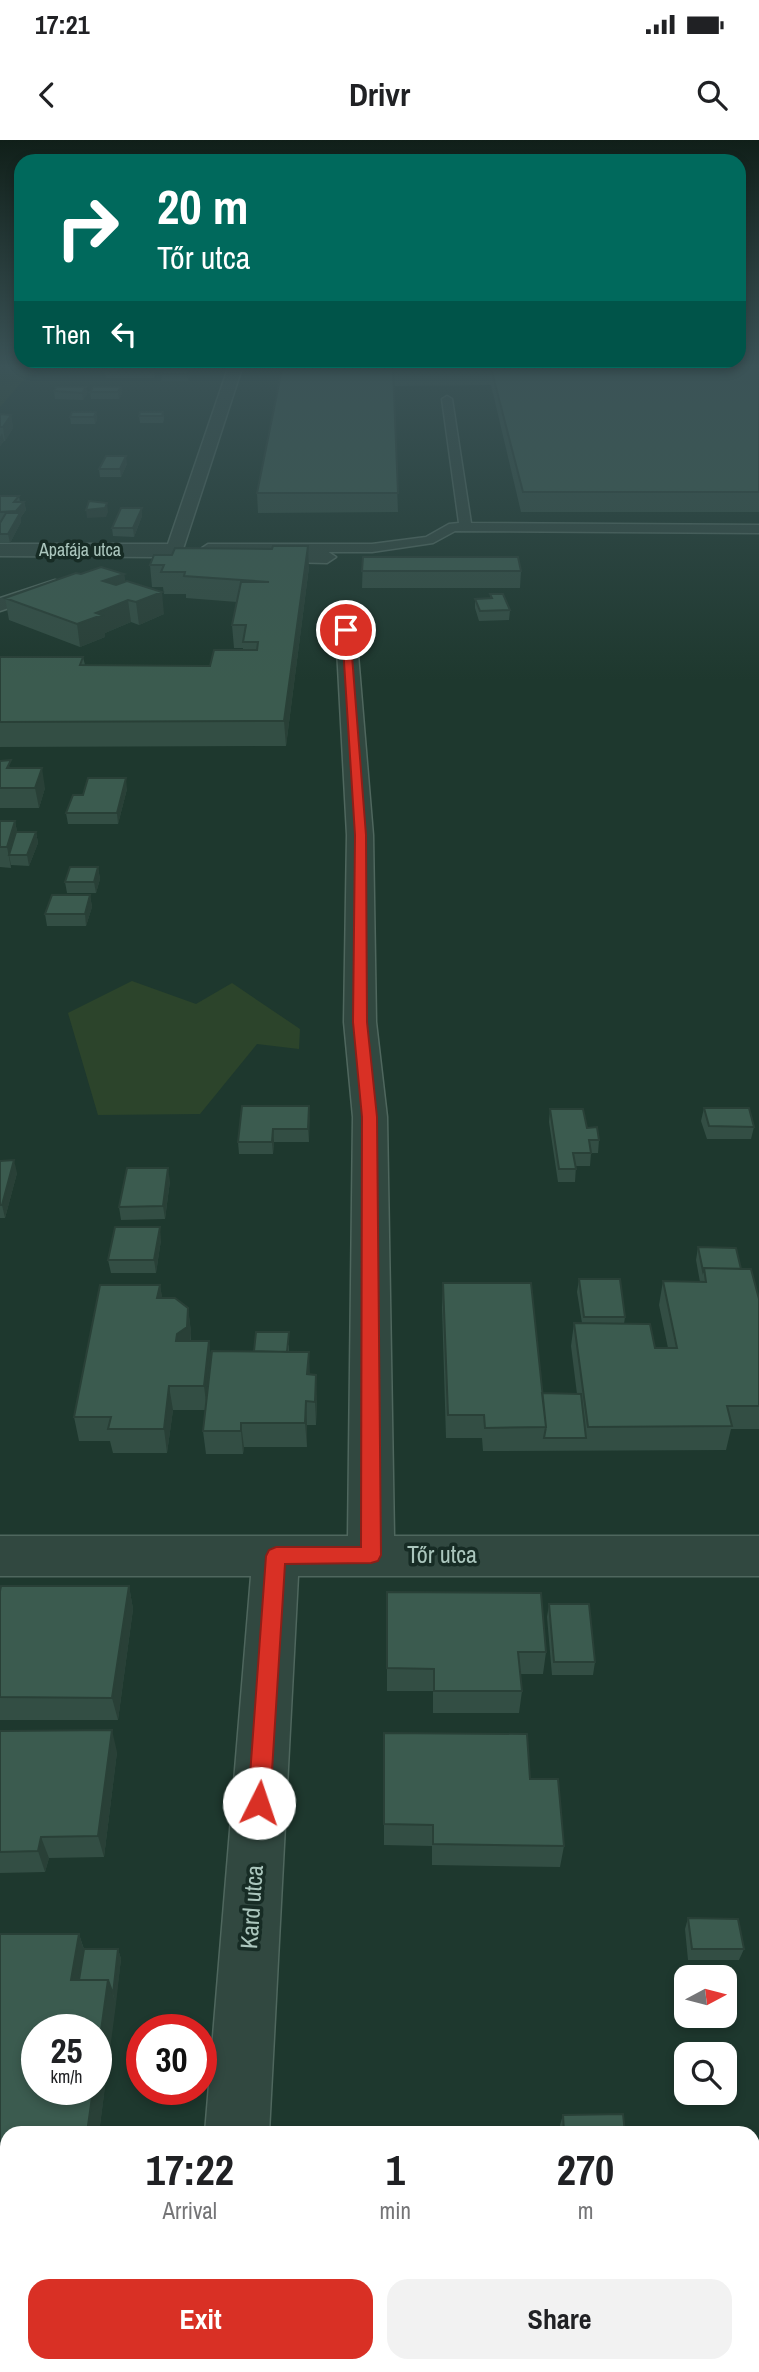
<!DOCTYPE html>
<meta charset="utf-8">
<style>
body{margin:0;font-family:"Archivo Narrow",sans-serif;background:#f2f2f2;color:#202124;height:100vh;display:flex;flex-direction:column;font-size:26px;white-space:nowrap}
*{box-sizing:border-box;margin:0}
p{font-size:23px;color:#757577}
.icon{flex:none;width:38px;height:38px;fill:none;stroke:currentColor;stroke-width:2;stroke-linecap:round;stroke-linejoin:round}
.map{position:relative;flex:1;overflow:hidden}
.sheet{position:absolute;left:0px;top:1986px;width:760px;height:247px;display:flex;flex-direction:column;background:#fff;border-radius:21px 21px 0 0;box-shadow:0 4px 10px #0003}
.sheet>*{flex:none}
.top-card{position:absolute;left:14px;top:14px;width:732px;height:214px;border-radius:21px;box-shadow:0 4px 10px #0003;background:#00695c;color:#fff;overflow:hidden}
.needle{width:46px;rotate:83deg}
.buttons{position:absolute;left:674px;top:1825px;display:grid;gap:14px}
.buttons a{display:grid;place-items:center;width:63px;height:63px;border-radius:14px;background:#fff;box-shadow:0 4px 10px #0003;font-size:35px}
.speed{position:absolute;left:21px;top:1874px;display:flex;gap:14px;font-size:35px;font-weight:700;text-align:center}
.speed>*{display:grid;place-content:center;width:91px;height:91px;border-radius:50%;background:#fff;box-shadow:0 4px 10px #0003;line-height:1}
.speed small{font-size:18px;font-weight:400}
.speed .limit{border:10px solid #d22;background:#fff;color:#111}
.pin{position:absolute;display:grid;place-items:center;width:60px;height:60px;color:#fff;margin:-30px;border:4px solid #fff;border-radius:50%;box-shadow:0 2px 7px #0007}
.me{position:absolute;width:77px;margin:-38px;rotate:4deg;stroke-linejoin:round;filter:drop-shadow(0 0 5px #0008)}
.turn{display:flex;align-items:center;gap:24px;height:147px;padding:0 28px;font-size:32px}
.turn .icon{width:91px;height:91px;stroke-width:2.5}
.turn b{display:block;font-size:49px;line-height:60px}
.then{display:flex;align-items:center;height:66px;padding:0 28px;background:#0003;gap:14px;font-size:26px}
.eta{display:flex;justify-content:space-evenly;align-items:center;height:119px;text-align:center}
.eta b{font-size:42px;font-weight:800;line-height:49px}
.action{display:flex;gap:14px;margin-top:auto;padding:14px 28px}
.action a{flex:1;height:80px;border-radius:21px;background:#d93025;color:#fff;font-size:28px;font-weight:800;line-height:80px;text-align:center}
.action a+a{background:#f2f2f2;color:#202124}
.status{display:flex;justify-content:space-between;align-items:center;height:49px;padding:0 35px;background:#fff;direction:ltr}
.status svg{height:19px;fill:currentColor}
header{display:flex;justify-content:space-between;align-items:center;height:91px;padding:0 28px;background:#fff;font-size:32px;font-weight:800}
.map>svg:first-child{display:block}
</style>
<div class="status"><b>17:21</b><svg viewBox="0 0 49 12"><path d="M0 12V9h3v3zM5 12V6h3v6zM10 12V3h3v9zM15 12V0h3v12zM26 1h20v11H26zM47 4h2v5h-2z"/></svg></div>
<header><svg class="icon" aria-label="back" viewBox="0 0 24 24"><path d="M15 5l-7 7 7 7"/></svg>Drivr<svg class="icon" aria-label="search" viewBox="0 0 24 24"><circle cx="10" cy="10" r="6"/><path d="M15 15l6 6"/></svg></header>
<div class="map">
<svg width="759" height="2232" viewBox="0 0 759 2232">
<rect width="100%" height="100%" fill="#1e382e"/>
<!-- green -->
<path fill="#2c442b" d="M0,228H35L0,267Z
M132,841L196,864L232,843L300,889L299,909L257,904L200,974L98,975L68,873Z"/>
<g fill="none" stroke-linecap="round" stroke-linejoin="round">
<defs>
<path id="lane" d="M447,256L452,259L471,383L759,385V393L455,391L433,403L372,412H208L202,408L208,404H372L426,397L449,384L459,383L442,259Z"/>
<path id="street" d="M228,228H242L182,412L160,417L0,416V404H168Z
M256,411H327L336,417L327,423L249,421L247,417Z
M55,440L62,442L65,446L62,450L0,471V458Z
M346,484L353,486L356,490L373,695L376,882L387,977L394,1396H759V1436H298L269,1993H205L251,1436H0V1396H348L353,977L344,882L347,695L336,490L339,486Z
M187,2226H257L256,2232H186Z"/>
</defs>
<!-- lane casing -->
<use href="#lane" stroke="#4f675e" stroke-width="3"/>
<!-- street casing -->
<use href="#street" stroke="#4f675e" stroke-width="3"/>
<!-- lane -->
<use href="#lane" fill="#314840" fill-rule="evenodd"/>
<!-- street -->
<use href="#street" fill="#314840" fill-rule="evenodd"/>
</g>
<!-- wall -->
<path fill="#334e44" d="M107,228H193L188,241H161L162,232H157L154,238H106L105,231Z
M280,228H759V372H521L491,245L393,246L398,372L258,373L257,353L280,237Z
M86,247L87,254L83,260L55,259L54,251Z
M121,247L122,254L119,259H91L90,252Z
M96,272L97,280L95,284H71L70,277Z
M163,272L164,279L163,283H140L139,276Z
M0,274L11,275L13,288L5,301H4L0,306Z
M127,324L121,337H100L99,329Z
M0,356H19L20,362H24L26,370L21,377V382L10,403H0V383L1,381H0Z
M142,376L134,397L113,396L112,388Z
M363,417L521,431L520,448H362Z
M150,425L309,427L286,606L0,607V517H83L85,525L210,526L243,510V508H234L232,485L237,462L186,458V454H164L163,447H152Z
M124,434L125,442L164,474L139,485L131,482L105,493V497L80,507L9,480L5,458Z
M490,454L510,470L509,480L479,481L475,468V459L490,458Z
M0,621L45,648L39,668H0Z
M127,649L118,684H68L66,673L83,655Z
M0,681H15L17,692H36L38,703L29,726L11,725V728L0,727Z
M98,727L100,739L96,753H67L65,742Z
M90,755L92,767L86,786H47L45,774Z
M309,966V1002H274L273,1014H239L238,1002Z
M704,968L754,987L751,999H707L701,981Z
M550,969L587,988L599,1000L598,1013H591L590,1026H576L575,1042H558L549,982Z
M0,1021L17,1033L5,1078H0Z
M170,1041L165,1079L121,1080L119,1067Z
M161,1100L156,1133H111L108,1120Z
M698,1107L741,1129L759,1159V1289H731L726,1310L483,1311L482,1298H446L442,1167L443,1143L542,1253L577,1254L571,1206L574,1183H582L577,1152L579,1139L625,1177L624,1184L655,1208H668L659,1165L663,1141L700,1142L696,1120Z
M160,1145L162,1158L188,1168L191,1192V1201H209L211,1218L289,1205V1212L310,1235L317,1258L316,1285H307V1307H244L243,1314H206L203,1291L205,1270H173L167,1313H113L110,1301H79L74,1277Z
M129,1446L133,1469L118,1580H0V1451Z
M387,1452L546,1512L543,1534H520L522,1551L519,1573H433V1551H387Z
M549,1464L595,1522L593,1535H552L547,1477Z
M0,1591L117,1612L104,1717L49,1718L45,1732L0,1733Z
M384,1593L530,1639L564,1706L560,1727L432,1725V1706L384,1705Z
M688,1778L744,1809L739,1820H688L685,1789Z
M0,1794H79L84,1809H118L121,1819L99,1993H7V2053H0Z
M563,1975L625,1993H561L560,1985Z"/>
<!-- shaded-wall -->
<path fill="#294037" d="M155,228H156L157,233L154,238V231Z
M190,228H193L188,241L187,234Z
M86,247L87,254L83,260L82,253Z
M121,247L122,254L119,259L118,252Z
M96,272L97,280L95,284L94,277Z
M11,275L13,288L5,301L3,287Z
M2,293L4,301L0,306V297Z
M126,316L127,324L121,337L120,329Z
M24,362L26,370L21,377V382L10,403L8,394L17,378L16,371Z
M107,363L108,372L106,377L87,378L86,370Z
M142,368V376L134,397L133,388Z
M308,406L309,427L286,606L284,581Z
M124,434L127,455L103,441Z
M162,452L164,474L139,485L136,462Z
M128,460L131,482L105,493V497L80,507L77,484L96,473Z
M42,628L45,648L39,668L35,648Z
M126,638L127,649L118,684L117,673Z
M15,681L19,701L9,715L11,725V728L7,707Z
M36,692L38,703L29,726L27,715Z
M98,727L100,739L96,753L94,742Z
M90,755L92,767L86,786L85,774Z
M309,966L310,979L309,1002L308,989Z
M273,989L274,1002L273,1014L272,1002Z
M14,1020L17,1033L5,1078L2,1065Z
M168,1028L170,1041L165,1079L163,1066Z
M160,1087L161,1100L156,1133L154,1120Z
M160,1145L164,1169L157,1158Z
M188,1168L191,1192L190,1210L176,1201L177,1194Z
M209,1201L212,1224L207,1270L204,1246Z
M309,1212L310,1235L307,1234Z
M316,1235L317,1258L316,1285L315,1262Z
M169,1246L173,1270L167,1313L164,1289Z
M306,1261L307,1285V1307L305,1283Z
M241,1283L244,1307L243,1314L241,1291Z
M129,1446L133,1469L118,1580L112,1558Z
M112,1590L117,1612L104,1717L98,1696Z
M41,1697L49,1718L45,1732L38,1711Z
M79,1794L87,1820L82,1854L71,1840Z
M118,1809L121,1819L116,1864L113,1854Z
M108,1840L116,1864L99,1993H87L93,1950H96V1927Z
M56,2226H62L61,2232H55Z"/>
<!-- building -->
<path fill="#3b5b4f" stroke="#294037" stroke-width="2" d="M107,228H155L154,231H105Z
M164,228H190L187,234H161Z
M491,228H759V352H523Z
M282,229H393L398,353H257Z
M56,247H86L82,253L54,251Z
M93,247H121L118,252H90Z
M72,272H96L94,277H70Z
M140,272H163L162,276H139Z
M0,274L11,275L3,287H0Z
M106,316H126L120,329H99Z
M0,356H19L14,362H24L16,371L0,372Z
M89,361L107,363L105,368L86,370Z
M121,368H142L133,388H112Z
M6,373H20L8,394H0V383Z
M273,406H308L284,581L0,582V517H83L80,525L210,526L214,510H257L258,502H243L246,485H232L241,442H269L184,436L185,432H161L164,425H150L154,415H172L175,408L272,409Z
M363,417H518L521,431H362Z
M101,427L124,434L103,441L116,445L127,441L162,452L136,462L128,460L96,473L102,475L77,484L5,458L76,433L81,434Z
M490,454H503L510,470L480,471L475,459L492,458Z
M11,620L7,628H42L35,648H0V621Z
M88,638H126L117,673H66L73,655H83Z
M0,681H15L7,707H0Z
M16,692H36L27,715H9Z
M70,727H98L94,742H65Z
M52,755H90L85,774H45Z
M242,966H309L308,989H273L272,1002H238Z
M704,968H749L754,987L709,986Z
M550,969H583L587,988L597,987L599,1000H589L591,1013H573L576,1029H559Z
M14,1020L2,1065H0V1021Z
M127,1028H168L163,1066L119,1067Z
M115,1087H160L154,1120H108Z
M698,1107L736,1108L741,1129L704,1128L703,1131Z
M704,1128L751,1129L759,1159V1266H727L732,1286L588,1287L574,1183L650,1184L655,1208H677L663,1141L706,1142Z
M579,1139H620L625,1177H584Z
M443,1143H531L546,1287L485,1288L484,1275H448Z
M100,1145H160L157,1158H175L188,1168L187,1187L177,1194L176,1201H209L204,1246H169L164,1289H108L111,1277H74Z
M256,1192H289L287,1212L254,1211Z
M212,1211L309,1212L307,1234L316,1235L315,1262L306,1261L305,1283H241V1291H203Z
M542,1253L581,1254L586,1298H544L546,1287Z
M1,1446H129L112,1558L0,1557V1451Z
M387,1452L541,1453L546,1512H518L522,1551H434V1529L387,1528Z
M549,1464H589L595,1522H554Z
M112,1590L98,1696L41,1697L38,1711L0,1712V1591Z
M384,1593L527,1594L530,1639H558L564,1706L433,1704V1685L384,1684Z
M688,1778L738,1779L744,1809H692Z
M0,1794H79L71,1840H108L96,1927V1890H37V1950H93L87,1993H7V2033H0Z
M84,1809H118L113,1854L108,1840H79Z
M623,1974L625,1993H564L563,1975Z
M0,2213H7V2226H56L55,2232H0Z"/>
<!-- sky -->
<linearGradient id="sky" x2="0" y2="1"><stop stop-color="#101f19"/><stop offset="0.42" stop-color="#3b5357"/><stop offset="1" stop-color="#3b5357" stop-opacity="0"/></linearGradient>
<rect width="759" height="540" fill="url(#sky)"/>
<!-- route -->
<path fill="#d93025" stroke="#8d1f18" stroke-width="2" d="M346,488L350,490L366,695L367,882L377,977L381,1415L378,1421L371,1423L285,1424L270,1663L267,1671L259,1674L251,1671L248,1663L266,1416L269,1410L276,1407H361L362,977L353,882L355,695L342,490Z"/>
<g text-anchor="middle" stroke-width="7" stroke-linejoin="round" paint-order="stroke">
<!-- far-street labels -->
<g font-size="18" fill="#abc6bd" stroke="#172c25">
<text x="80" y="416">Apafája utca</text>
</g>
<!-- near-street labels -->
<g font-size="24" fill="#abc6bd" stroke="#172c25">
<text x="442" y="1423">Tőr utca</text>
<text transform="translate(252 1767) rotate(-86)" y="8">Kard utca</text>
</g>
</g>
</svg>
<div class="buttons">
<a><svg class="needle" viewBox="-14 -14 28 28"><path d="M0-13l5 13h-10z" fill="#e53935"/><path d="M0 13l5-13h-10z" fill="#757577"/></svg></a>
<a><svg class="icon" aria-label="search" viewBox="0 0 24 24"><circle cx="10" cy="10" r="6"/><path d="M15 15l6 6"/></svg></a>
</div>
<div class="speed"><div>25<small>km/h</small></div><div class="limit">30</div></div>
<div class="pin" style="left:346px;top:490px;background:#d93025"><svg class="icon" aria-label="arrive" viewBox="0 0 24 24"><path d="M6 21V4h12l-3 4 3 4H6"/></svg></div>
<svg class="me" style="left:259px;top:1663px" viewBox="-20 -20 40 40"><circle r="19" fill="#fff"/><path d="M0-13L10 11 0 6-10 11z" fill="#d93025"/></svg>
<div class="top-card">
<div class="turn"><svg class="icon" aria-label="right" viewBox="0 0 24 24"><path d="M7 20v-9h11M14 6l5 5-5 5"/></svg><div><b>20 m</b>Tőr utca</div></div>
<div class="then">Then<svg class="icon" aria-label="left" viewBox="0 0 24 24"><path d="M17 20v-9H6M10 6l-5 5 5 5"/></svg></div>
</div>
<section class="sheet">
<div class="eta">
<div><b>17:22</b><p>Arrival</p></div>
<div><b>1</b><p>min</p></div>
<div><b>270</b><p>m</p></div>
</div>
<div class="action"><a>Exit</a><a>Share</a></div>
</section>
</div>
